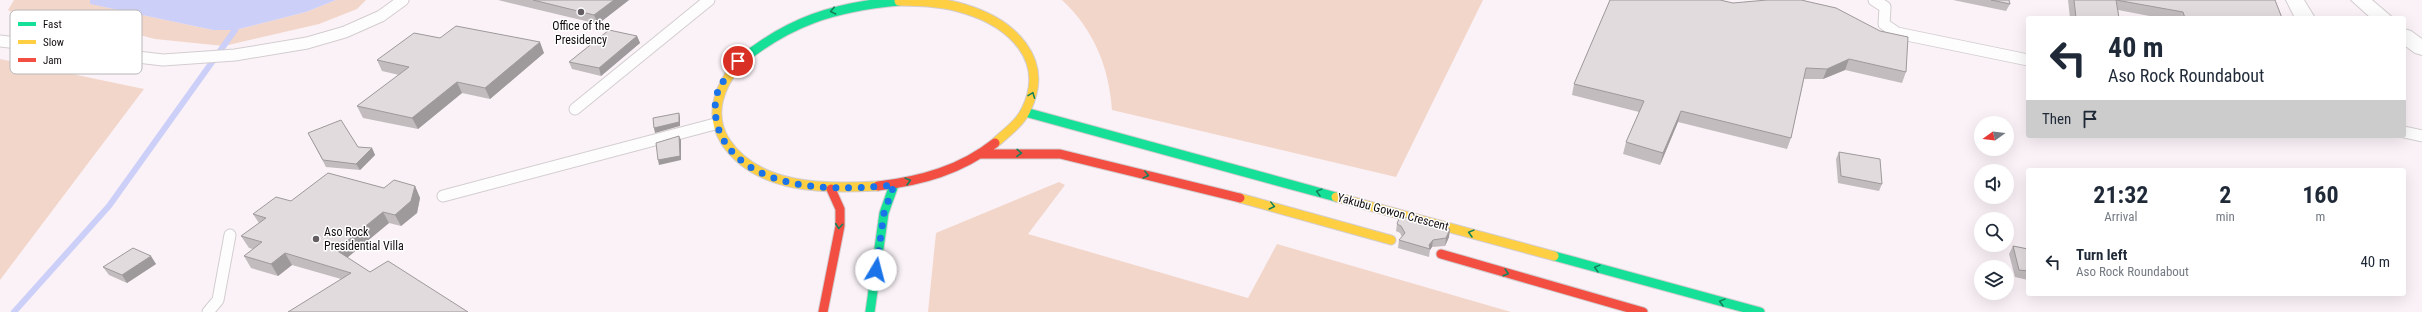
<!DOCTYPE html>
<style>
body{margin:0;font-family:"Roboto Condensed",sans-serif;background:#f6f6f7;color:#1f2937;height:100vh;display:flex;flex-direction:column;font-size:15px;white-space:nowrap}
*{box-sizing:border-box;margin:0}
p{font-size:13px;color:#747a83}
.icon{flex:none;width:22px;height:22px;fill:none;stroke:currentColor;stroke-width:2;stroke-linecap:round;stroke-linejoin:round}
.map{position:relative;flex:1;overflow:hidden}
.drawer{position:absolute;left:2026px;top:168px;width:380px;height:128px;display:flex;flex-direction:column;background:#fff;border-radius:4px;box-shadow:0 4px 16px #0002}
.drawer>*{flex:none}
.guide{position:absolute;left:2026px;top:16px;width:380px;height:122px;border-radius:4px;box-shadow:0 4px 16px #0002;background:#fff;color:#1f2937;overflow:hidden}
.needle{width:26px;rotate:255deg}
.controls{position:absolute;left:1974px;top:116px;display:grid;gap:8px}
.controls a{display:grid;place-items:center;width:40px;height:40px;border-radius:50%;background:#fff;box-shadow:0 4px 16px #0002;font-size:20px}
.pin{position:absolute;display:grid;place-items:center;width:34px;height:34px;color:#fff;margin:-17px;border:2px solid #fff;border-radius:50%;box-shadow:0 1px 4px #0007}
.me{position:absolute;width:44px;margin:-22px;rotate:8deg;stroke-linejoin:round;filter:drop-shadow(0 0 3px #0008)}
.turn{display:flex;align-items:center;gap:14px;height:84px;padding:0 16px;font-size:18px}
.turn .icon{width:52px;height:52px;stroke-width:2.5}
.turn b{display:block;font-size:28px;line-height:34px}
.then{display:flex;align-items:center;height:38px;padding:0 16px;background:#0003;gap:8px;font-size:15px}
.eta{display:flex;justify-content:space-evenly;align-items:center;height:68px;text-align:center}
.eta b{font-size:24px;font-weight:700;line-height:28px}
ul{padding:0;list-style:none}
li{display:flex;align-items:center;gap:12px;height:52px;padding:0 16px}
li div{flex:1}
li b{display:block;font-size:15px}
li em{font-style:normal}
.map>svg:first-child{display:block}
</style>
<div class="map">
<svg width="2422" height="312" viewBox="0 0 2422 312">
<rect width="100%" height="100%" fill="#faf2f7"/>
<!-- green -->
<path fill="#f3d6ca" d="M14,0H90L91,4L213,30H235L306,12L336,0H366L357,9L319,24L224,46L155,39L91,22L21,18L8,10Z
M1062,0H1483L1396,177L1112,110C1109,67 1094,30 1062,0Z
M0,59L144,89L0,280Z
M1059,182L1065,185L1028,234L1248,298L1277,244L1511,312H928L936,233Z"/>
<!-- water -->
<path fill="#cccff8" d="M90,0H336L306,12L235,30H213L90,4Z"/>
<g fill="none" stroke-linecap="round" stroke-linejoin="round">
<!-- stream -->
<path stroke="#cccff8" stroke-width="6" d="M14,312L109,206L235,30L237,23"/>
<defs>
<path id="lane" d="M1874,0L1885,7L1884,24L1897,33L2028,60
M0,41L163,60L235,55L307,43L345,32L381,16L403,0
M575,109L709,0
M2404,132L2422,136
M443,196L715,124
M208,312L218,300L230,235"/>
<path id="street" d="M2286,0H2304L2315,18H2295Z
M2351,0H2372L2393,18H2371Z
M2404,29L2411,31L2422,39V55L2415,53L2404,45Z"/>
<path id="fast" d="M738,63C789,21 834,7 899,1
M1025,112L1336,197
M1554,256L1760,312
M870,312L884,213L894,185"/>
<path id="slow" d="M899,1C921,1 944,2 965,9C1011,23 1051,59 1026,110C1020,123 1006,133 995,143
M738,63C720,86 708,113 725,141C757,190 826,189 878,186
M1336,197L1554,256
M1240,198L1391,240"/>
<path id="jam" d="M980,154H1060L1240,198
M878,186C921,181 961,170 995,143
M1441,254L1643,312
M823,312L840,226V209L831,189"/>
</defs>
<!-- lane casing -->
<use href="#lane" stroke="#d3cdd0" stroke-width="13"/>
<!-- street casing -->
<use href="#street" stroke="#d3cdd0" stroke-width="2"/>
<!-- fast casing -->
<use href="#fast" stroke="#d3cdd0" stroke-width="11"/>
<!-- slow casing -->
<use href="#slow" stroke="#d3cdd0" stroke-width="11"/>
<!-- jam casing -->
<use href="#jam" stroke="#d3cdd0" stroke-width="11"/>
<!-- lane -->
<use href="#lane" stroke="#fefdfe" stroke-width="11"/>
<!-- street -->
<use href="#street" fill="#fefdfe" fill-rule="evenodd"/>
<!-- fast -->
<use href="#fast" stroke="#16e098" stroke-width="9"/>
<!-- slow -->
<use href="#slow" stroke="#ffcf43" stroke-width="9"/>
<!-- jam -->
<use href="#jam" stroke="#f24e42" stroke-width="9"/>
</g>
<!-- wall -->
<path fill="#c2bcbe" d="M498,0H629L598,24Z
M1610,0L1906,72L1902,83L1845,70L1823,79H1804L1791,138L1787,149L1678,122L1660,165L1623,154L1626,142L1639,112L1572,95L1574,84Z
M1953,0H2009L2010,4L2006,11Z
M2068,0H2275L2282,18H2160L2118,10L2119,18H2070Z
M637,36L640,43L601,76L572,69L569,62Z
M440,38L544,53L490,99L462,93L418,129L363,118L357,106L399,75L382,71L377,60Z
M308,133L358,147L372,148L375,155L360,170L326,167Z
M1839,152L1882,184L1879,191L1838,183L1836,159Z
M415,186L420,198L417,213L401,226L389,223L347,258L370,272L468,312L341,279L292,265L278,276L251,268L244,256L253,249L249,248L241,236L259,223L253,214L291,201L384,188Z
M1397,224L1449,237L1445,246L1432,247L1430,250L1429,257L1398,248L1399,240L1402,237L1400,233L1396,231Z
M2013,246L2028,249V280L2015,277L2009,254Z
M156,264L127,283L109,275L103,267Z"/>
<!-- shaded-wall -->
<path fill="#9e999b" d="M614,0H629L598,24L594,15Z
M637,36L640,43L601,76L599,68Z
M540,42L544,53L490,99L485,88Z
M1849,59L1845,70L1823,79L1827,69Z
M457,82L462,93L418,129L412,118Z
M1681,111L1678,122L1660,165L1663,153Z
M679,113L680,117V126L655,133L654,128Z
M679,136L681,140V160L659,165L658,160Z
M372,148L375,155L360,170L356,164Z
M415,186L420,198L417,213L401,226L395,215Z
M383,212L389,223L342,262L336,250Z
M1450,229L1449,237L1445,246L1446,238Z
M1433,240L1432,247L1430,250L1429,245Z
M285,253L292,265L278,276L271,264Z
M151,256L156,264L127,283L122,275Z"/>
<!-- building -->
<path fill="#e2dbdd" stroke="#9e999b" d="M533,0H614L594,15Z
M1610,0H1720L1733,3L1767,0H1801L1836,8L1880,31L1908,37L1906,72L1849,59L1827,69L1806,68L1791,138L1681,111L1663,153L1626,142L1644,101L1574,84Z
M1991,0H2009L2010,4Z
M2074,0H2116L2119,18H2076Z
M2116,0H2275L2282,18H2185L2183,12Z
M456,26L540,42L485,88L457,82L412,118L357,106L409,67L377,60L414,33L440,38Z
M609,30L637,36L599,68L569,62Z
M679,113V122L654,128L653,118Z
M341,120L358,147L372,148L356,164L323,160L308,133Z
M679,136L680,156L658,160L656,143Z
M1839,152L1880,159L1882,184L1841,176Z
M328,173L384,188L394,180L415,186L411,201L395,215L383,212L336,250L370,272L388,261L468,312H288L351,273L285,253L271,264L244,256L262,242L241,236L266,218L253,214L276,197L291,201Z
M1400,216L1450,229L1446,238L1433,240L1429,245L1430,249L1399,240L1405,233L1401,226L1397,224Z
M2013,246L2028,249V271L2019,270Z
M133,248L151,256L122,275L103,267Z"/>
<!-- one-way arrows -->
<defs><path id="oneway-chevron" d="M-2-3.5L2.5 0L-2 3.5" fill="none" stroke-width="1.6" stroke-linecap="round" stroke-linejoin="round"/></defs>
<g stroke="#15815b">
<use href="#oneway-chevron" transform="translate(833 11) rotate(167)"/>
<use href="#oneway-chevron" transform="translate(1032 95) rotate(-69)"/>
<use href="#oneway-chevron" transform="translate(1019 153) rotate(2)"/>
<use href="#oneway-chevron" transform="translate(1146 175) rotate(14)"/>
<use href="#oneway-chevron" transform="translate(908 181) rotate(-15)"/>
<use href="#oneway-chevron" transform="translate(1319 192) rotate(-165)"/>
<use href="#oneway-chevron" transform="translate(1272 206) rotate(14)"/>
<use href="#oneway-chevron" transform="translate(839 226) rotate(95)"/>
<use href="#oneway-chevron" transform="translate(1471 233) rotate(-165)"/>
<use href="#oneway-chevron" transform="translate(1597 268) rotate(-165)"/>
<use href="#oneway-chevron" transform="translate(1506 273) rotate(16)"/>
<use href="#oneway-chevron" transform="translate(1722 302) rotate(-165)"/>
</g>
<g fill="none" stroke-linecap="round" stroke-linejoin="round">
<!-- route -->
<path stroke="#1a73e8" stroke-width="7" stroke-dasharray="0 12.6" d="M738,61C732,70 722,81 718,91C713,104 715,123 721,135C749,193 839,191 894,185L884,213L876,270"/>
</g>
<!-- markers -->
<g fill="#645d61" stroke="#fff" stroke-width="1.5">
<circle cx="581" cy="12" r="4"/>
<circle cx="316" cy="239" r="4"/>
</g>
<g text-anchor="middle" stroke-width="3" stroke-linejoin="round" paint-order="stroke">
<!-- poi labels -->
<g font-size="12" fill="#130d10" stroke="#fff">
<text x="581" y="30">Office of the<tspan x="581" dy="14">Presidency</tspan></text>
<text x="324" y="236" text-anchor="start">Aso Rock<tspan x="324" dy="14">Presidential Villa</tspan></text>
</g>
<!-- street labels -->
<g font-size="12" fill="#130d10" stroke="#fff">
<text transform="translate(1393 212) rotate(15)" y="4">Yakubu Gowon Crescent</text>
</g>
</g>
<!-- legend -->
<rect x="10" y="10" width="132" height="64" rx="6" fill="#fff" stroke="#b8b6b7" stroke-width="1"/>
<rect x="18" y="22" width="18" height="4" fill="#16e098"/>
<rect x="18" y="40" width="18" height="4" fill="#ffcf43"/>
<rect x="18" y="58" width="18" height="4" fill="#f24e42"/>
<g font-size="11" fill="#130d10">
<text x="43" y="28">Fast</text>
<text x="43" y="46">Slow</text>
<text x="43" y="64">Jam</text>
</g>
</svg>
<div class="controls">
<a><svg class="needle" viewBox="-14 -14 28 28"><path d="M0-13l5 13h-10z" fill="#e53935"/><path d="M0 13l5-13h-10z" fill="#747a83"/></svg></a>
<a><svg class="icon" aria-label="sound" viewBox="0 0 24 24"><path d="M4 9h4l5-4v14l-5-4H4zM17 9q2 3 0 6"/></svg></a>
<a><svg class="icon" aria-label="search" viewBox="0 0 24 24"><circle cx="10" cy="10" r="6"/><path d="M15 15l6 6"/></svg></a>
<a><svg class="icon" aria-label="layers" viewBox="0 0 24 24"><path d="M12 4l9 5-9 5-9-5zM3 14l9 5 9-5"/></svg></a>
</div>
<div class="pin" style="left:738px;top:61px;background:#d93025"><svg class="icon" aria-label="arrive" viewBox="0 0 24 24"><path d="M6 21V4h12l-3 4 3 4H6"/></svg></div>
<svg class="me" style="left:876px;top:270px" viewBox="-20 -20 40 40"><circle r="19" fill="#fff"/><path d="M0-13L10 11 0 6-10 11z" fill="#1a73e8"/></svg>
<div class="guide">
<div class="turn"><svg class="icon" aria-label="left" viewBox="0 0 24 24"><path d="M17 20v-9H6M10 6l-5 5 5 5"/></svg><div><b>40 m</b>Aso Rock Roundabout</div></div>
<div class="then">Then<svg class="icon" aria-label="arrive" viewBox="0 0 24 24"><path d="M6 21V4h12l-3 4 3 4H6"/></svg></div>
</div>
<section class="drawer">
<div class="eta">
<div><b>21:32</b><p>Arrival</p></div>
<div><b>2</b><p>min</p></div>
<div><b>160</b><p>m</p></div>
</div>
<ul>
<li><svg class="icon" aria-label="left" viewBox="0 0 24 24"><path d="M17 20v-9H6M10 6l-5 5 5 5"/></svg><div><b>Turn left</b><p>Aso Rock Roundabout</p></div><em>40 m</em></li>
</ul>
</section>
</div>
